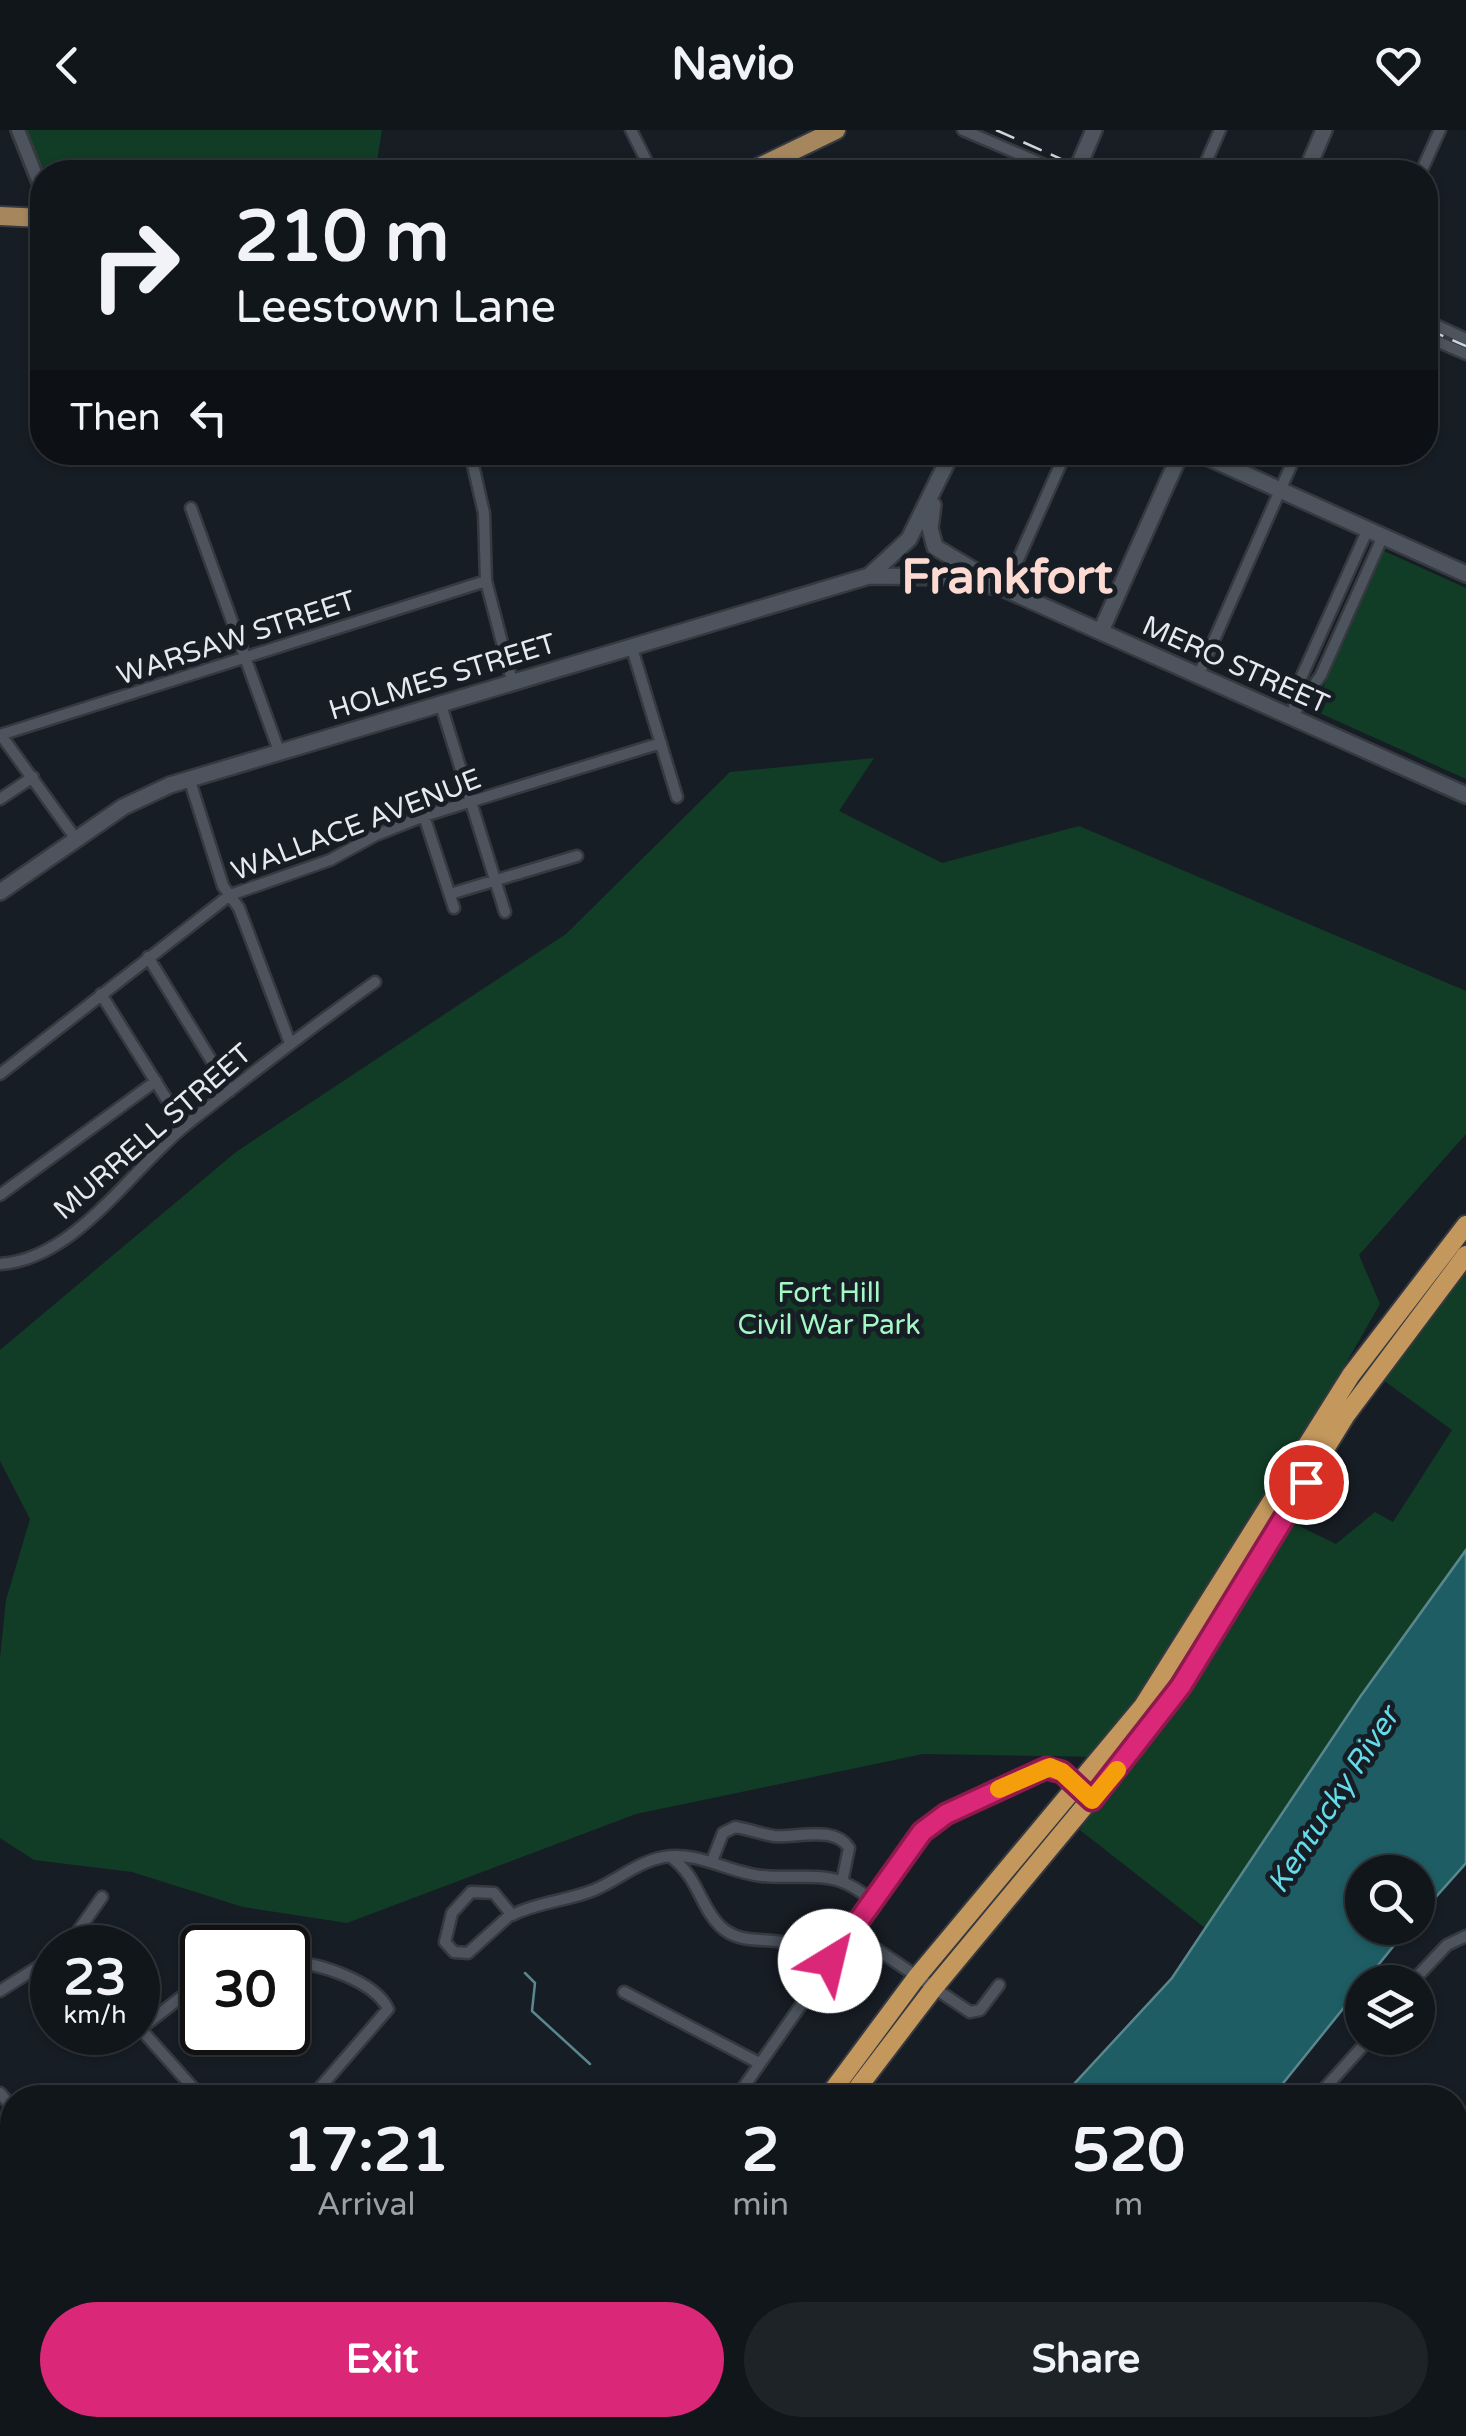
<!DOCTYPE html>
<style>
body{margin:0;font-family:"Varela Round",sans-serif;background:#1e2328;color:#f1f3f6;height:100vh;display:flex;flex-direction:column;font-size:38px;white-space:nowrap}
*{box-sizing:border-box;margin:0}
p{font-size:32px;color:#9c9fa3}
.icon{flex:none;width:55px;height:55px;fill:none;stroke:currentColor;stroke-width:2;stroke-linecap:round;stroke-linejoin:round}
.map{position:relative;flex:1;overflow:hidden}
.side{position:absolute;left:0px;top:1955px;width:1468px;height:352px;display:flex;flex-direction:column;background:#11161b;border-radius:40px 40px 0 0;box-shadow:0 2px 8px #0004,0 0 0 2px #30353a}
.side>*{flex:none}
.banner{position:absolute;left:30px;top:30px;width:1408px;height:305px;border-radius:40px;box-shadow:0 2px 8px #0004,0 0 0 2px #30353a;background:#11161b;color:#f1f3f6;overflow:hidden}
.buttons{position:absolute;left:1345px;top:1725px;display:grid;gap:20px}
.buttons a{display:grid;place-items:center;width:90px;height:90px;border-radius:50%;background:#11161b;box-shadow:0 2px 8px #0004,0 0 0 2px #30353a;font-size:50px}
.speed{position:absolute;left:30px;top:1795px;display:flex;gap:20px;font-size:50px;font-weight:700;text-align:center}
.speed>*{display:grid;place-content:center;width:130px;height:130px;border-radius:50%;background:#11161b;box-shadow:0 2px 8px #0004,0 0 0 2px #30353a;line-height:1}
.speed small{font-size:25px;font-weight:400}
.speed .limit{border:5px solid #111;border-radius:15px;background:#fff;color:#111}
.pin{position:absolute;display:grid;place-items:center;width:85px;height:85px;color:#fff;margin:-42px;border:5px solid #fff;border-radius:50%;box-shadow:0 2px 10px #0007}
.me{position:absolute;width:110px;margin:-55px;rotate:36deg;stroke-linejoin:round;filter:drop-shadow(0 0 8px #0008)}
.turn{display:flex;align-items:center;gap:35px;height:210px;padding:0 40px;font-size:45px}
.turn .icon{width:130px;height:130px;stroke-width:2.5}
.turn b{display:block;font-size:70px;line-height:85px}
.then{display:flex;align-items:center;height:95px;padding:0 40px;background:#0003;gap:20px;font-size:38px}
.eta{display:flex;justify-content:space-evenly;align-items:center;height:170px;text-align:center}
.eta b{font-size:60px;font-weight:700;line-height:70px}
.primary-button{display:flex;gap:20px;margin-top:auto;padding:20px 40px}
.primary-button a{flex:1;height:115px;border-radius:60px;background:#db2777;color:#fff;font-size:40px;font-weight:700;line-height:115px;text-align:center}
.primary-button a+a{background:#1e2328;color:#f1f3f6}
header{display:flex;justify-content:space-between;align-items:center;height:130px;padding:0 40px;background:#11161b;font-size:45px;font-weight:700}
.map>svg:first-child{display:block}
</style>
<header><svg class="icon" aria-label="back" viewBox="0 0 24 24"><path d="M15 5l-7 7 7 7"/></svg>Navio<svg class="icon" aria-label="heart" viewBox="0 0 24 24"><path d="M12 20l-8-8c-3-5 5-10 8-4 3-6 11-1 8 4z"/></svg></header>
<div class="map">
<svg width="1466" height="2306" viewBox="0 0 1466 2306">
<rect width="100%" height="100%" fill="#171d24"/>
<!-- industrial -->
<path fill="#2a2212" d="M238,2295H428L443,2306H229Z
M666,2295H797L813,2306H659Z"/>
<!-- green -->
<path fill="#113d26" d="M26,0H382L377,31L361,30L358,42H44Z
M1384,421L1466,458V649L1313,580Z
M874,628L839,681L942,733L1079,696L1466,861V1004L1359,1125L1380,1174L1182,1520L1103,1627L923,1624L636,1684L347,1793L243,1777L132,1742L34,1730L0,1708V1528L6,1470L30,1389L0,1331V1220L236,1022L566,804L730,642Z
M1466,1142V1420L1360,1567L1205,1798L1080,1700L1293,1393L1336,1414L1375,1382L1393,1392L1452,1300L1379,1247L1458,1147Z"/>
<!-- water -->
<path fill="#1e5d64" stroke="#5a878e" stroke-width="2.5" d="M1466,1420V1733L1418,1787V1742H1362V1798H1408L1272,1967H1062L1172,1848L1360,1567Z
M952,2295H1116L1114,2306H956Z"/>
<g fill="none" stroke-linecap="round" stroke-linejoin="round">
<!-- stream -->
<path stroke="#5a878e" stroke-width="2.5" d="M525,1843L535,1853L532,1881L590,1934"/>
<defs>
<path id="minor" d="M631,0L652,42
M963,0L1061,42
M1203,39L1220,0
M1421,42L1440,0
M1425,190L1466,209
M1425,206L1466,224
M470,322L484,383L486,451L512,551
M191,378L279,621
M1005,459L1066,322
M631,515L677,667
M1199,544L1297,322
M440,572L505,782
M1293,585L1321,545L1383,406
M1293,586L1296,559L1368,399
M0,605L486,451
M1,605L76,709
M189,648L223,756L239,778L290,913
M0,669L33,647
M424,686L454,778
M450,764L577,726
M148,827L230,961
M101,864L184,997
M0,944L230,765L330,730L376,705L424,686L661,613
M0,1065L156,951
M0,1134C76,1129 131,1039 186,995C248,946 310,898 375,852
M671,1727C699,1748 699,1775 720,1796C740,1815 763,1807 787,1813C802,1816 816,1824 830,1831
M712,1731L723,1703L735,1697C748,1699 761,1704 774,1706C797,1708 835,1695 849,1718L842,1752
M512,1785L494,1763L471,1762L452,1783L445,1812L454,1822L468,1823L510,1785H512C538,1772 567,1771 594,1760C618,1750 637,1732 664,1727C699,1721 729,1743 762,1746C788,1749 816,1743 840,1751C852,1755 863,1763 873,1771
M851,1802L970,1882L980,1880L999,1855
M66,1818L102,1767
M288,1832C317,1832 375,1851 388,1879L311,1968
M1412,1852L1447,1815L1466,1806
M0,1861L52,1828
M624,1862L759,1933
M138,1896L202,1968
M140,1899L202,1851
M0,1963L12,1977
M736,1968L922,1702C937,1688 1029,1637 1048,1637C1061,1637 1071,1650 1080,1659
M1316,1968L1370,1908
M0,2168L12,2182
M115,2295L125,2306
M549,2295L562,2306
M694,2295L705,2306
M137,2306L145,2295
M1296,2306L1301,2295"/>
<path id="tertiary" d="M18,0L42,60"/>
<path id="secondary" d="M1076,42L1094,0
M1306,42L1324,0
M1196,322L1466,444
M933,375L930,398L935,417L985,447
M869,446L909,409L952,322
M1101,501L1181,322
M0,762L123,677L170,655L869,446L954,447L1005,459L1466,665"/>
<path id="primary" d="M749,42L836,0
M0,86L42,88"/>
<path id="trunk" d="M827,1968L916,1848L1143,1576L1351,1245L1466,1095
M850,1968L933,1859L1166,1578L1346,1285L1466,1125
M607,2306L614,2295
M630,2306L637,2295"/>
</defs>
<!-- minor casing -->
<use href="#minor" stroke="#36393f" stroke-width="15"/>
<!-- tertiary casing -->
<use href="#tertiary" stroke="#36393f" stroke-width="18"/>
<!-- secondary casing -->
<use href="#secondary" stroke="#36393f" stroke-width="20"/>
<!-- primary casing -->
<use href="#primary" stroke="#36393f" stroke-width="22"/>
<!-- trunk casing -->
<use href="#trunk" stroke="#36393f" stroke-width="22"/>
<!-- minor -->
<use href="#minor" stroke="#4d545d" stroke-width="10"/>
<!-- tertiary -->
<use href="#tertiary" stroke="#4d545d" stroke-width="12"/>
<!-- secondary -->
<use href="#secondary" stroke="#4d545d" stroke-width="15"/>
<!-- primary -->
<use href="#primary" stroke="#a6875d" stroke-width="18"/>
<!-- trunk -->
<use href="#trunk" stroke="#c4985d" stroke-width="18"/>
<!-- rail -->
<path stroke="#d1d5db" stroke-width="2.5" stroke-dasharray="20 10" stroke-linecap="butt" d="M996,0L1090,42
M1425,198L1466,216"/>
</g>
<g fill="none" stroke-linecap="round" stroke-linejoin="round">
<defs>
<path id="route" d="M830,1831L922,1702L946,1684L1046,1638L1062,1642L1092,1670L1181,1556L1306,1352"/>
</defs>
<!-- route casing -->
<use href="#route" stroke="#8e194d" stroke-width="25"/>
<!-- route -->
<use href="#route" stroke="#db2777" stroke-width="18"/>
<!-- slow -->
<path stroke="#f59e0b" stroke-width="18" d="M999,1659L1050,1637L1062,1642L1092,1670L1117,1640"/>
</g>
<g text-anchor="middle" stroke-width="10" stroke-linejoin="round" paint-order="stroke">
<!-- street labels -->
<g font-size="28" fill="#e6eaef" stroke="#171d24">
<text transform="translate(236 507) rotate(-18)" y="10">WARSAW STREET</text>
<text transform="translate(1236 534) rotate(24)" y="10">MERO STREET</text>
<text transform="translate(442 546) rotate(-17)" y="10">HOLMES STREET</text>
<text transform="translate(356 694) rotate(-21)" y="10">WALLACE AVENUE</text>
<text transform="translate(152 1001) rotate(-41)" y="10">MURRELL STREET</text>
</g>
<!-- park labels -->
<g font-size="28" fill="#a3f8c6" stroke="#171d24">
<text x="829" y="1172">Fort Hill<tspan x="829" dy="32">Civil War Park</tspan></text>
</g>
<!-- water labels -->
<g font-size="30" font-style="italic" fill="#63dbe9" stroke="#171d24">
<text transform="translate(1333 1670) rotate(-57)" y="10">Kentucky River</text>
</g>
<!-- town labels -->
<g font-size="48" font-weight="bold" fill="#fddbd3" stroke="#171d24">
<text x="1007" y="463">Frankfort</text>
</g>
</g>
</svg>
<div class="buttons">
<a><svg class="icon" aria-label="search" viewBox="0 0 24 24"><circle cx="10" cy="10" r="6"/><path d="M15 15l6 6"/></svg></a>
<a><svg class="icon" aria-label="layers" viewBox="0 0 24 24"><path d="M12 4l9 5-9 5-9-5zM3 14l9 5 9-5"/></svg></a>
</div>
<div class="speed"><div>23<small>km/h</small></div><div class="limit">30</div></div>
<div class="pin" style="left:1306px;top:1352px;background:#d93025"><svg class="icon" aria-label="arrive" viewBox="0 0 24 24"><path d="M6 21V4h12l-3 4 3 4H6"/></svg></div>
<svg class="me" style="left:830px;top:1831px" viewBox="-20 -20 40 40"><circle r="19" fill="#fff"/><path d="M0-13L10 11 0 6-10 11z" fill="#db2777"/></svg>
<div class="banner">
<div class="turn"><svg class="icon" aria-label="right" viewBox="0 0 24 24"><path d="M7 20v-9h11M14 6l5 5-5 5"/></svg><div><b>210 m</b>Leestown Lane</div></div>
<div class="then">Then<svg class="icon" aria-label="left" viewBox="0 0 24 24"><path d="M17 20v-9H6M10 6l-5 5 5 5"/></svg></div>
</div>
<section class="side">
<div class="eta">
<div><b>17:21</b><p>Arrival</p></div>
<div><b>2</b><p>min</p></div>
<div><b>520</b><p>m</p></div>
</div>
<div class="primary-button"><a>Exit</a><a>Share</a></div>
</section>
</div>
